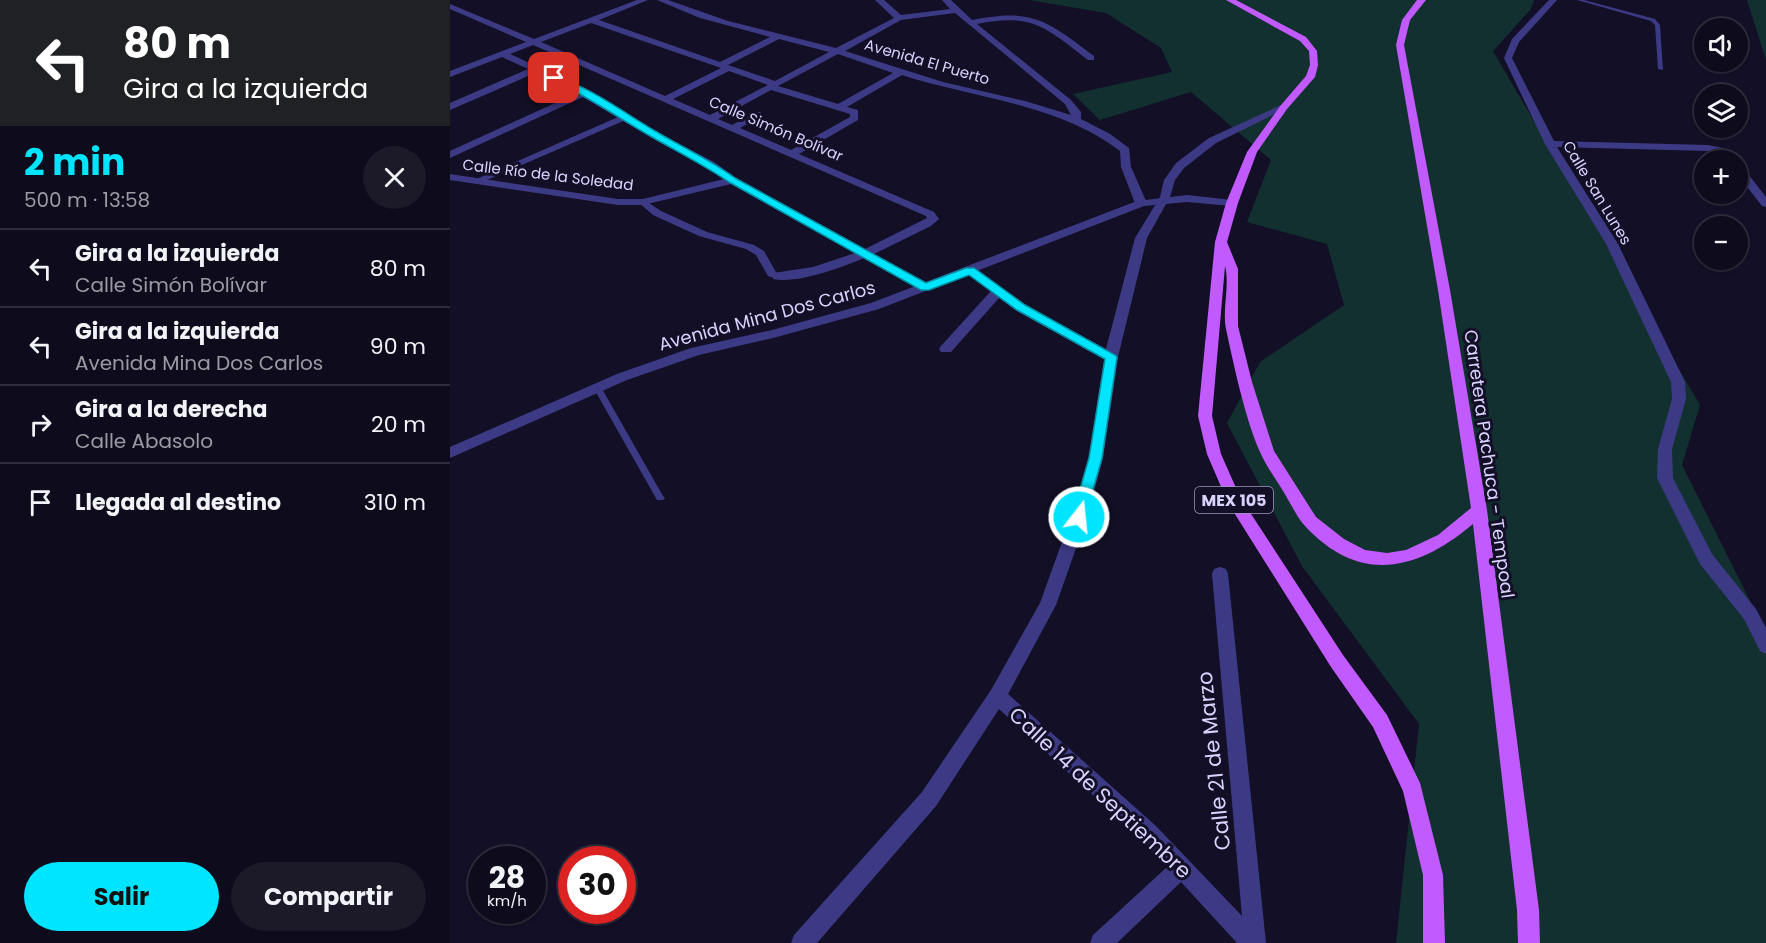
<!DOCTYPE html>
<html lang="es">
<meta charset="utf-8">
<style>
body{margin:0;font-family:Poppins,sans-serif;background:#1c1929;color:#f1f3f6;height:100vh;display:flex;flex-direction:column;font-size:22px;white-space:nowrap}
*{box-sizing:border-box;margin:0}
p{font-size:20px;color:#9b9ba3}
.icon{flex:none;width:33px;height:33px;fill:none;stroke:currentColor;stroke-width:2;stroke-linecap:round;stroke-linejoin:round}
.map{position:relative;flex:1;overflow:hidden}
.sheet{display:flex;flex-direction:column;background:#0e0b1c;width:450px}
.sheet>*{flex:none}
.top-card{background:#202124;color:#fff;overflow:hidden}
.controls{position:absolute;left:1244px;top:18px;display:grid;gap:12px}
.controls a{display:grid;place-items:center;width:54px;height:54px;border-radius:50%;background:#0e0b1c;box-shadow:0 2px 4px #0004,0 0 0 2px #2e2b3b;font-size:30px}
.speed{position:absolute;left:18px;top:846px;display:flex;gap:12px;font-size:30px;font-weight:700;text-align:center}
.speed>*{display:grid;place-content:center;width:78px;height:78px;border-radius:50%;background:#0e0b1c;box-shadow:0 2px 4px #0004,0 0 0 2px #2e2b3b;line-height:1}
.speed small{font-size:15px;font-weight:400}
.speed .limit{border:9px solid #d22;background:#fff;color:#111}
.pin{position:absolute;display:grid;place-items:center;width:51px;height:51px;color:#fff;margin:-26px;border-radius:12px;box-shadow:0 3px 9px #0006}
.me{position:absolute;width:66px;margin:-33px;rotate:16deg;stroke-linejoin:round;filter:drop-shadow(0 0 4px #0008)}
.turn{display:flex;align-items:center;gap:21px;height:126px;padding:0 24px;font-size:27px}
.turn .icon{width:78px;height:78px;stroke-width:2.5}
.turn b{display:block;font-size:42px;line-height:51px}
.round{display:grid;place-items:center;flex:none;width:63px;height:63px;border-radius:32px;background:#1c1929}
.headline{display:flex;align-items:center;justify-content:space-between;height:102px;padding:0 24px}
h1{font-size:36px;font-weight:700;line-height:45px;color:#00e5ff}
.cta{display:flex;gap:12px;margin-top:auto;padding:12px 24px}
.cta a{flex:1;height:69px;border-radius:36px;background:#00e5ff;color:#111;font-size:24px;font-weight:700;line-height:69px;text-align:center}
.cta a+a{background:#1c1929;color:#f1f3f6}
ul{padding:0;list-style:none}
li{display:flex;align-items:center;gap:18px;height:78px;padding:0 24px;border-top:2px solid #2e2b3b}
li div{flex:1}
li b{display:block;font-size:22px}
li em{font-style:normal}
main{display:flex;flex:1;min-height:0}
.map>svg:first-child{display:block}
</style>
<main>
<section class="sheet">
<div class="top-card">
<div class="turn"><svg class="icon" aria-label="left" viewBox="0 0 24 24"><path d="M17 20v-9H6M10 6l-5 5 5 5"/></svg><div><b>80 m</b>Gira a la izquierda</div></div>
</div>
<div class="headline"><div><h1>2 min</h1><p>500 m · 13:58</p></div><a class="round"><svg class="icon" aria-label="close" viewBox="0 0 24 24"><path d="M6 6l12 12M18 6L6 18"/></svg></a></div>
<ul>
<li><svg class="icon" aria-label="left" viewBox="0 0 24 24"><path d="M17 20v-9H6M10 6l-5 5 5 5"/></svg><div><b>Gira a la izquierda</b><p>Calle Simón Bolívar</p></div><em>80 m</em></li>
<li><svg class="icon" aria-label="left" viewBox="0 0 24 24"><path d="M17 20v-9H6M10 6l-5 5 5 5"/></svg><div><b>Gira a la izquierda</b><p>Avenida Mina Dos Carlos</p></div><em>90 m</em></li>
<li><svg class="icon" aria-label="right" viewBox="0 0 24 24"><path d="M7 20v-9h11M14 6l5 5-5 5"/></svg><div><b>Gira a la derecha</b><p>Calle Abasolo</p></div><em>20 m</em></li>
<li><svg class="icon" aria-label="arrive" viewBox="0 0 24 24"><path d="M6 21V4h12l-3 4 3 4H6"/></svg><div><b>Llegada al destino</b></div><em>310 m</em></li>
</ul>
<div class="cta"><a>Salir</a><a>Compartir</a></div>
</section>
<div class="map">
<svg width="1316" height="943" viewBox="0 0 1316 943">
<rect width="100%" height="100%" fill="#130f26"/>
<!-- green -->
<path fill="#12302f" d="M579,0H1084L1081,9L1043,51L1250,405L1232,465L1316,633V943H946L969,724L852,566L777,423L810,362L894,305L877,244L797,222L821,160L741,92L650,120L623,94L722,72L711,48L656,13Z
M1297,0H1316V60Z"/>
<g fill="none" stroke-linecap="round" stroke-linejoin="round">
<!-- service -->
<path fill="#3d3a85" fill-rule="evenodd" d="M1127,0H1134L1205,19L1210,25L1213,70L1208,69L1205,25L1201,21Z
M147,384L151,387L213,496L215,498L213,500H207L143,387Z"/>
<!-- pedestrian -->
<path fill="#3d3a85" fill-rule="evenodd" d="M175,114L178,115V119L30,183L22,181Z
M193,199L211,211L257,232L304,245L314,251L326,272L332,276L327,279L318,276L306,255L296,249L249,236L203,215L188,202Z"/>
<!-- minor -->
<path fill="#3d3a85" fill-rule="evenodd" d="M187,0H198L149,20L270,62L320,37L250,18L207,0H218L278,21L386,48L444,18L425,0H434L451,15L500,9L492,0H501L522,20C583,8 596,20 644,56V60H638C595,27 583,13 527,24L621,100L631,112V119L660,134L679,148L681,167L697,203L691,206L685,203L671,167L670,151C607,103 526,99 452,75L397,107L408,110V120L349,154L484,212L489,219L481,226L424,254L479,284V290L475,291L414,258C390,268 348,284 323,279V273L363,267L405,253L281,184L193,205H168L0,180V174L168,199H193L274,179L256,166L202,138L133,97L0,158V151L127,93L85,73L0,110V103L78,69L52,57L0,77V71L76,42L0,9V4L84,39ZM505,13L615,104L621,115L575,101L493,82L395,51L451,20ZM141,23L271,68L215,96L91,42ZM329,39L379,52L325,81L278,65ZM83,45L476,216L477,218L415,249L286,178L264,162L210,134L127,85L60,54ZM388,54L443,73L388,104L328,86ZM279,71L318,85L260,115L223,99ZM321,90L400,114V117L341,150L290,128L311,116V112H305L282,125L268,119Z
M1099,0H1107L1069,42L1062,58L1104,141L1258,145L1273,148L1287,160H1276L1266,152L1258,151L1107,147L1168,244L1235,382L1236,399L1222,449L1223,478L1262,554L1306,609L1316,628V654L1310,651L1294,619L1250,564L1207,478L1208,449L1222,399L1221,382L1156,244L1095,144L1054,58L1062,39Z
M831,105L839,107L766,143L734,168L725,180L720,197L697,238L668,357L653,458L637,517L606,605L558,694L706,826L792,916L762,574L764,569L770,567L776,569L778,574L816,943H787L731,882L667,943H640L643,935L717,867L692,840L549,709L486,806L367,943H341L344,935L472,792L541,690L590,603L621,517L639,458L654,359L567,311L549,298L501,352H491L489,349L491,346L541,291L514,270L520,266L524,267L575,305L656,349L685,238L710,197L714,180L726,163L759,138Z
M1287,164L1291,165L1316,197V207L1312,206L1287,174Z"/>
<!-- tertiary -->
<path fill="#3d3a85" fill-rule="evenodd" d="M737,195L782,200L788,203L782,206L737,202L694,206L429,309L323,338L249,355L177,380L0,458V447L167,374L241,348L322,330L421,303L687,201Z"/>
<!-- primary -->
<path fill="#c25bff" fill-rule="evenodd" d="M776,0H786L856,37L867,51L868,65L865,77L837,109L807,152L788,203L777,242L788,269V326L802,382L824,451L866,517L894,539L915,550L937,553L956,550L988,535L1021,508L988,290L946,45L952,20L967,0H976L960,20L954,45L1000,290L1037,510L1089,910L1090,943H1068L1067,910L1023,524C967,571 910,585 855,526C846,516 840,502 833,491C826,479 816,466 810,452C795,418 784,366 776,329C772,309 780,286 775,266L762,416L771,454L790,497L893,655L937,715L970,783L993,875L995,943H973V875L953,791L923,727L881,667L778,503L757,454L748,416L765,242L776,203L797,152L831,105L856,76L860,65L859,51L850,41Z"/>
</g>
<!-- route -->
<path fill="#00e5ff" stroke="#0095a6" stroke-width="1.5" d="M104,76C140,87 173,112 205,131C232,147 260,160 285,178L476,283L516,268H524L575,305L665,355L667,357L652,458L634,521H624L622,517L639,458L655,359L567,310L519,275L479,290H471L279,182C254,165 228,152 202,137C168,118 137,95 101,80V77Z"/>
<g text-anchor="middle" stroke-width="6" stroke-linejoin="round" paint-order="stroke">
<!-- far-street labels -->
<g font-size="15" fill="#d9d4ff" stroke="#130f26">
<text transform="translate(477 62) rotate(16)" y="5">Avenida El Puerto</text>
<text transform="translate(326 129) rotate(23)" y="5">Calle Simón Bolívar</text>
<text transform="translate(98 175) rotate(7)" y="5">Calle Río de la Soledad</text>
<text transform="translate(1147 193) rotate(59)" y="5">Calle San Lunes</text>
</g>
<!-- shield labels -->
<rect fill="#130f26" stroke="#9e99be" stroke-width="1.5" x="745" y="487" width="78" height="26" rx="4.5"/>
<g font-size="16" font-weight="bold" fill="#d9d4ff">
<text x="784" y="506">MEX 105</text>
</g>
<!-- street labels -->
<g font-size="18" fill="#d9d4ff" stroke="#130f26">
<text transform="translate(317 316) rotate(-15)" y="6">Avenida Mina Dos Carlos</text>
<text transform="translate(1039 464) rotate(82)" y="6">Carretera Pachuca - Tempoal</text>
</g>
<!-- near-street labels -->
<g font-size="21" fill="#d9d4ff" stroke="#130f26">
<text transform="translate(764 761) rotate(-96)" y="7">Calle 21 de Marzo</text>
<text transform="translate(650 793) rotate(43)" y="7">Calle 14 de Septiembre</text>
</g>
</g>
</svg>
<div class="controls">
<a><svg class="icon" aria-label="sound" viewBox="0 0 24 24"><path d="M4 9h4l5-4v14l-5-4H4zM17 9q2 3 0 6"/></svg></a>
<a><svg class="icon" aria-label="layers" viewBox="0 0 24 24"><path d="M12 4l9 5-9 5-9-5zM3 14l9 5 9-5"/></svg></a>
<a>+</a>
<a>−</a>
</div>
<div class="speed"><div>28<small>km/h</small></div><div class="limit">30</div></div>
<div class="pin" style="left:104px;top:78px;background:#d93025"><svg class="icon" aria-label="arrive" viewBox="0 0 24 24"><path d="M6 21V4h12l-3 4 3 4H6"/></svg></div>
<svg class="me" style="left:629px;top:517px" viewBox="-20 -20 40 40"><circle r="17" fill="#00e5ff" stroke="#fff" stroke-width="3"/><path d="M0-11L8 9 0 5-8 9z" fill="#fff"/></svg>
</div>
</main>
